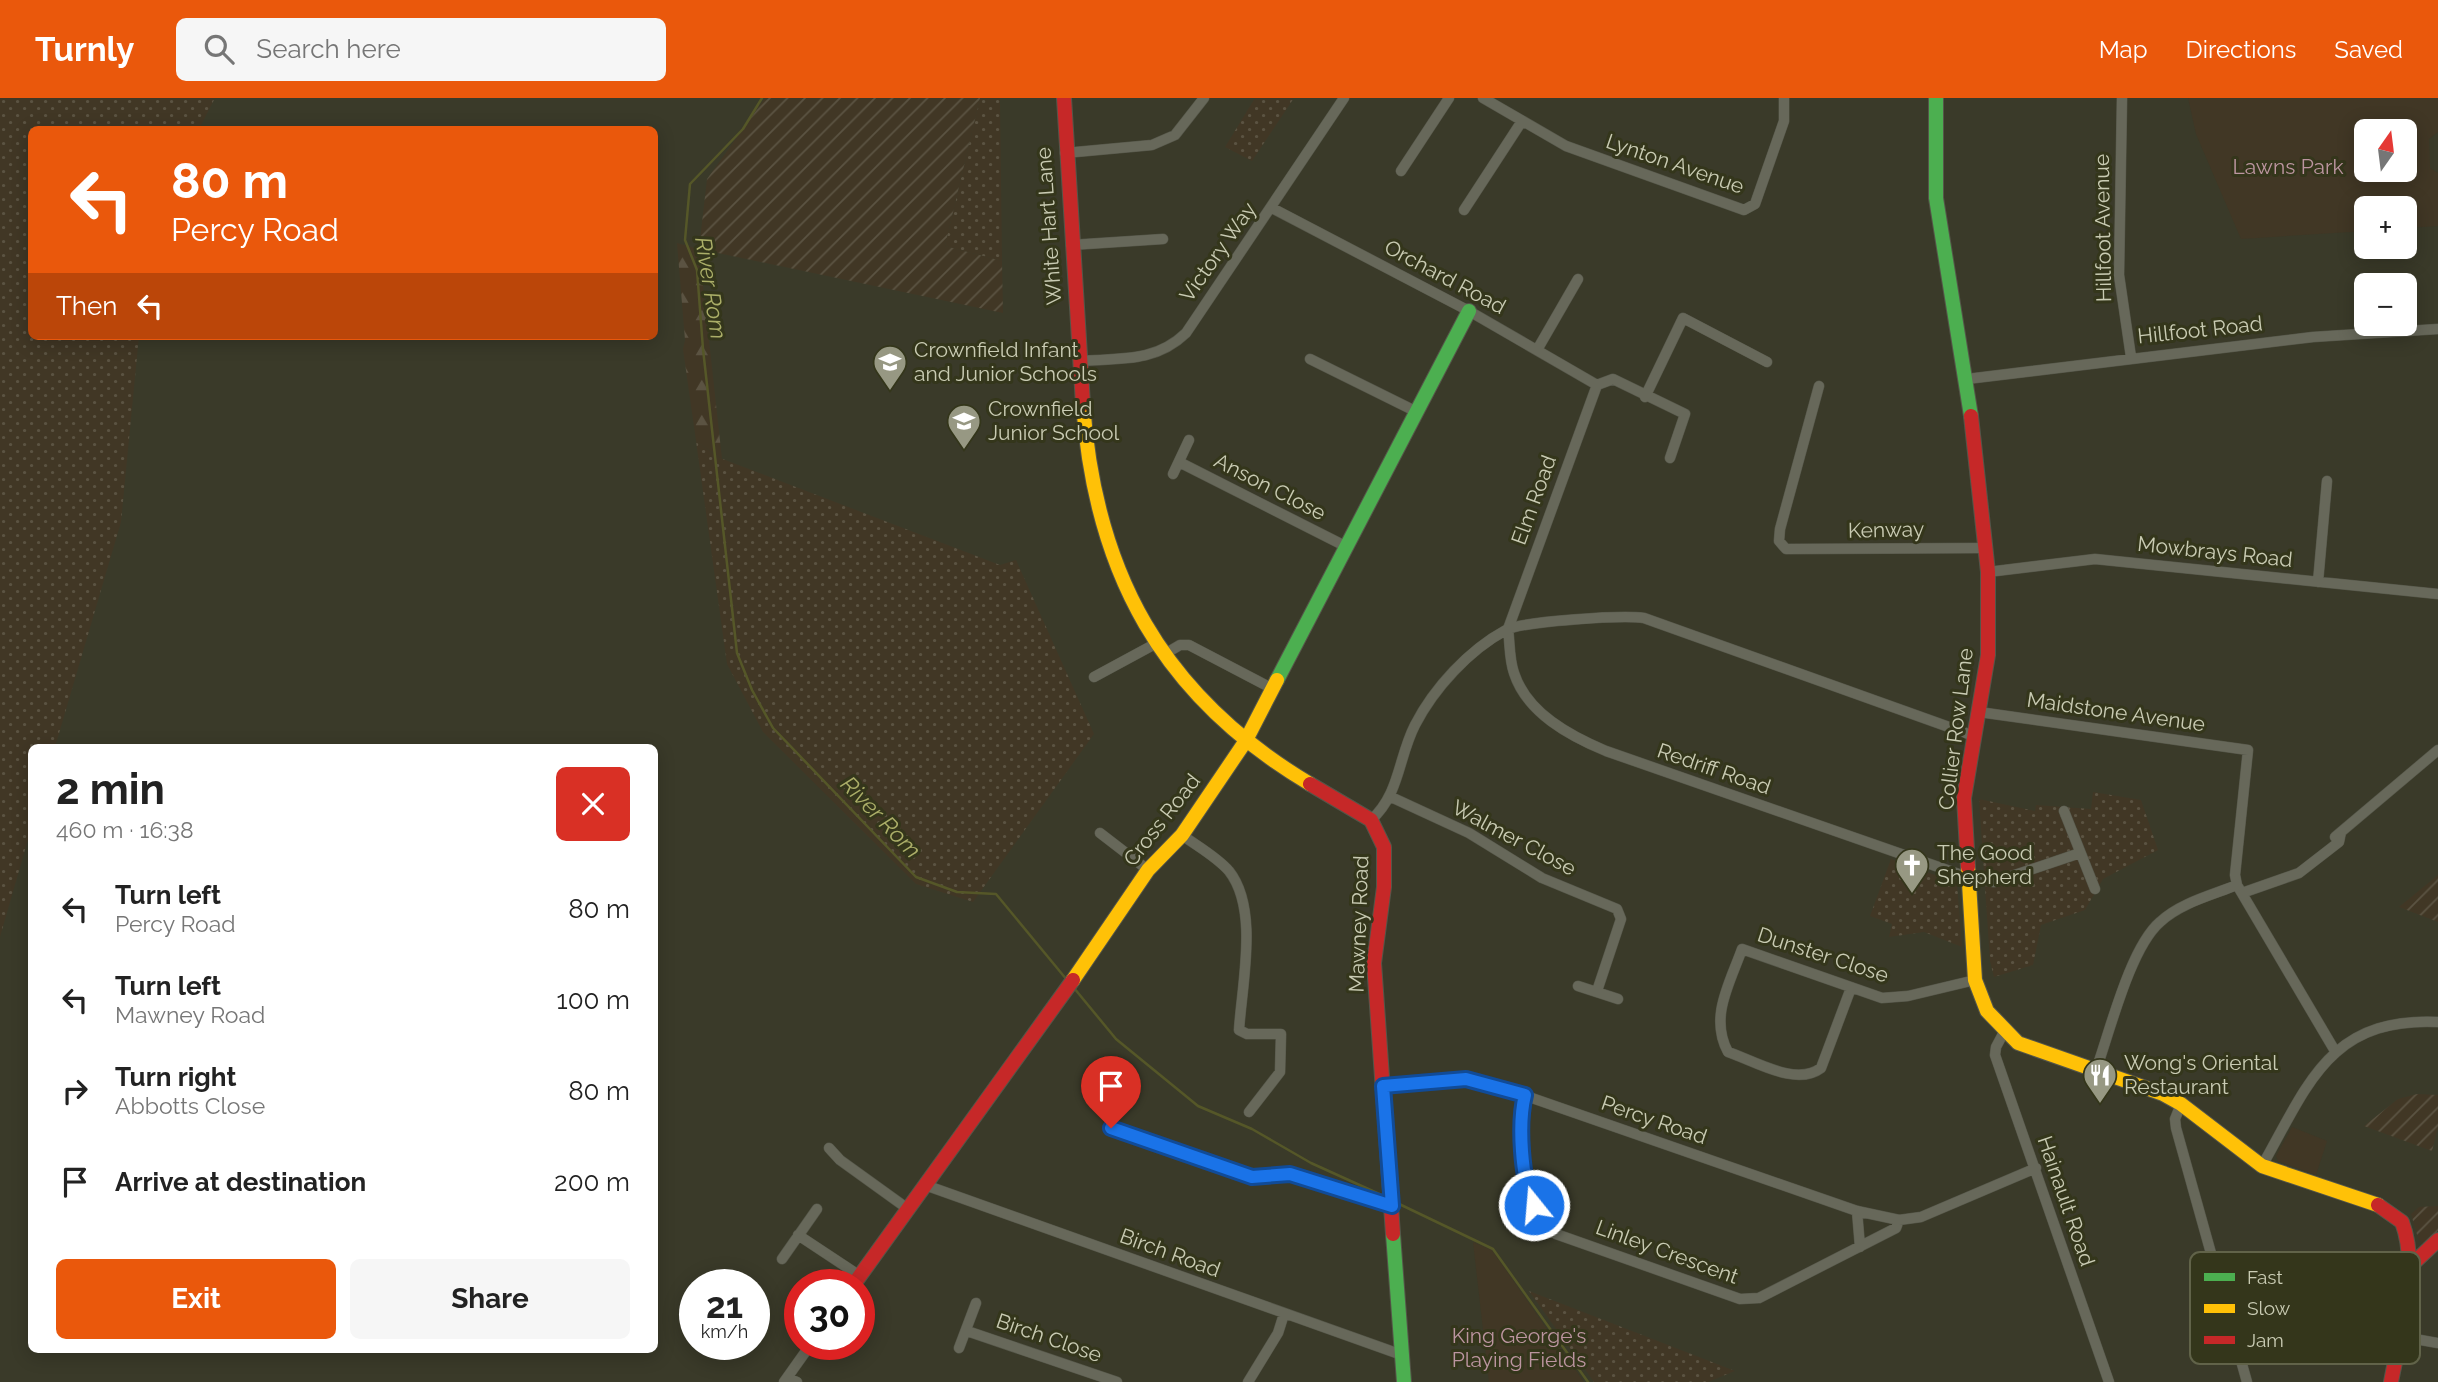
<!DOCTYPE html>
<meta charset="utf-8">
<style>
body{margin:0;font-family:Raleway,sans-serif;background:#f6f6f6;color:#222;height:100vh;display:flex;flex-direction:column;font-size:26px;white-space:nowrap}
*{box-sizing:border-box;margin:0}
p{font-size:23px;color:#767676}
.icon{flex:none;width:38px;height:38px;fill:none;stroke:currentColor;stroke-width:2;stroke-linecap:round;stroke-linejoin:round}
.map{position:relative;flex:1;overflow:hidden}
.panel{position:absolute;left:28px;top:646px;width:630px;height:609px;display:flex;flex-direction:column;background:#fff;border-radius:10px;box-shadow:0 4px 18px #0003}
.panel>*{flex:none}
.top-card{position:absolute;left:28px;top:28px;width:630px;height:214px;border-radius:10px;box-shadow:0 4px 18px #0003;background:#ea580c;color:#fff;overflow:hidden}
.needle{width:46px;rotate:14deg}
.controls{position:absolute;left:2354px;top:21px;display:grid;gap:14px}
.controls a{display:grid;place-items:center;width:63px;height:63px;border-radius:10px;background:#fff;box-shadow:0 4px 18px #0003;font-size:35px}
.speed{position:absolute;left:679px;top:1171px;display:flex;gap:14px;font-size:35px;font-weight:700;text-align:center}
.speed>*{display:grid;place-content:center;width:91px;height:91px;border-radius:50%;background:#fff;box-shadow:0 4px 18px #0003;line-height:1}
.speed small{font-size:18px;font-weight:400}
.speed .limit{border:10px solid #d22;background:#fff;color:#111}
.pin{position:absolute;display:grid;place-items:center;width:60px;height:60px;color:#fff;margin:-72px -30px;border-radius:50% 50% 50% 0;rotate:-45deg;box-shadow:0 0 7px #0007}
.pin .icon{rotate:45deg}
.me{position:absolute;width:77px;margin:-38px;rotate:343deg;stroke-linejoin:round;filter:drop-shadow(0 0 5px #0008)}
.turn{display:flex;align-items:center;gap:24px;height:147px;padding:0 28px;font-size:32px}
.turn .icon{width:91px;height:91px;stroke-width:2.5}
.turn b{display:block;font-size:49px;line-height:60px}
.then{display:flex;align-items:center;height:66px;padding:0 28px;background:#0003;gap:14px;font-size:26px}
.round{display:grid;place-items:center;flex:none;width:74px;height:74px;border-radius:10px;background:#f6f6f6}
.headline{display:flex;align-items:center;justify-content:space-between;height:119px;padding:0 28px}
h1{font-size:42px;font-weight:700;line-height:52px}
.action{display:flex;gap:14px;margin-top:auto;padding:14px 28px}
.action a{flex:1;height:80px;border-radius:10px;background:#ea580c;color:#fff;font-size:28px;font-weight:700;line-height:80px;text-align:center}
.action a+a{background:#f6f6f6;color:#222}
ul{padding:0;list-style:none}
li{display:flex;align-items:center;gap:21px;height:91px;padding:0 28px}
li div{flex:1}
li b{display:block;font-size:26px}
li em{font-style:normal}
header{display:flex;align-items:center;gap:42px;box-sizing:border-box;height:98px;padding:0 35px;background:#ea580c;color:#fff}
header strong{font-size:33px}
nav{display:flex;gap:38px;margin-inline-start:auto;font-size:24px}
.search{width:490px;height:63px;background:#f6f6f6;display:flex;align-items:center;gap:18px;box-sizing:border-box;padding:0 24px;border-radius:10px;color:#767676;font-size:26px}
.map>svg:first-child{display:block}
</style>
<header>
<strong>Turnly</strong>
<div class="search"><svg class="icon" aria-label="search" viewBox="0 0 24 24"><circle cx="10" cy="10" r="6"/><path d="M15 15l6 6"/></svg>Search here</div>
<nav><a>Map</a><a>Directions</a><a>Saved</a></nav>
</header>
<div class="map">
<svg width="2438" height="1284" viewBox="0 0 2438 1284">
<defs>
<pattern id="grass-dots" width="8" height="8" patternUnits="userSpaceOnUse" patternTransform="scale(1.75)"><rect width="8" height="8" fill="#413725"/><path d="M2 2h.1M6 6h.1" fill="none" stroke="#5b5342" stroke-width="1.8" stroke-linecap="round"/></pattern>
<pattern id="forest-firs" width="22" height="20" patternUnits="userSpaceOnUse" patternTransform="scale(1.75)"><rect width="22" height="20" fill="#413725"/><path d="M5 1l3.5 6h-7zM16 11l3.5 6h-7z" fill="#5b5342"/></pattern>
<pattern id="garden-furrows" width="10" height="10" patternUnits="userSpaceOnUse" patternTransform="scale(1.75)"><rect width="10" height="10" fill="#413725"/><path d="M-1 1l2-2M0 10L10 0M9 11l2-2" fill="none" stroke="#5b5342"/></pattern>
</defs>
<rect width="100%" height="100%" fill="#3a3a29"/>
<!-- grass -->
<path fill="url(#grass-dots)" d="M0,0H215L199,31L32,32V238H139L121,424L55,649H32L31,731L0,839Z
M980,0H1000L1002,163L945,148Z
M1255,0H1294L1252,63L1225,49Z
M696,343L720,360L1000,467L1016,462L1094,636L973,804L916,786L763,634L727,566Z
M2093,694L2141,702L2158,752L2103,781L2085,812L2041,827L2033,867L1994,879L1990,863L1979,701L2035,713L2036,707L2091,711Z
M1891,761L1957,785L1962,849L1924,834L1889,839L1892,826L1870,818Z
M1529,1193L1735,1273L1708,1284H1594Z"/>
<!-- forest -->
<path fill="url(#forest-firs)" d="M677,145L699,151L722,361L696,343L683,251L685,242Z"/>
<!-- park -->
<path fill="#413725" fill-rule="evenodd" d="M2188,0H2438V34L2429,41L2430,70L2438,75V128L2405,130L2404,110H2366V133L2241,141L2196,36ZM2366,33H2404V72H2366Z
M2292,1029L2327,1043L2316,1077L2278,1063L2276,1058Z
M1473,1144L1492,1152L1584,1284H1489Z"/>
<!-- garden -->
<path fill="url(#garden-furrows)" d="M765,0H980L945,148L1002,163L1003,215L699,151L707,81Z
M2438,777V824L2399,809Z
M2417,996L2438,997V1029L2432,1053L2364,1028L2398,1001Z
M2438,1108V1133L2423,1146L2418,1140L2411,1116L2419,1109Z"/>
<g fill="none" stroke-linecap="round" stroke-linejoin="round">
<!-- stream -->
<path stroke="#555728" stroke-width="2.5" d="M762,0L743,31L690,86L685,142L697,172L703,251L737,555L752,592L773,630L916,779L957,794L996,796L1067,882
M1074,890L1116,941L1198,1008L1252,1031L1311,1065L1386,1099
M1395,1104L1493,1151L1588,1284"/>
<defs>
<path id="street" d="M1483,0L1566,48L1744,112L1755,106L1784,23V0
M2122,0L2119,177L2131,259
M1065,55L1152,47L1175,37L1204,0
M1401,73L1449,0
M1272,110L1469,213L1597,287
M1464,112L1522,23
M1071,147L1163,141
M1537,252L1578,181
M1310,261L1415,313
M1079,263C1119,260 1155,265 1186,235L1344,0
M1967,281L2313,239L2438,231
M1597,287L1508,531C1510,545 1509,561 1514,575C1527,615 1570,638 1606,653L1970,780L1994,784L2080,755
M1597,287L1613,281L1685,316L1670,360
M1819,288L1780,431L1779,443L1786,451L1987,450
M1645,299L1683,220L1767,264
M1179,364L1345,448
M1173,376L1189,342
M1988,474L2095,461L2438,496
M2318,484L2327,383
M1163,557L1180,547H1189L1273,591
M1094,579L1155,546
M1979,614L2248,652L2235,777L2237,787L2335,953
M1391,699L1469,735L1542,780L1617,811L1621,821L1597,893
M2064,713L2095,791
M1371,722C1400,696 1398,660 1415,627C1434,590 1469,552 1506,532C1525,523 1622,517 1644,520L1974,638
M1100,735L1148,772
M1182,737C1197,748 1217,759 1229,773C1259,811 1242,885 1239,932L1247,936H1281L1280,974L1249,1014
M2335,739L2438,652
M2242,795L2299,775L2339,744L2341,734
M1578,888L1618,901
M1851,890L1821,970C1796,989 1755,963 1728,954C1709,919 1730,885 1742,851L1882,900L1908,898L1975,882
M2004,934L1996,949L1995,957L2109,1284
M2096,972C2110,933 2130,850 2160,824C2180,805 2212,797 2237,787
M1383,988L1466,981L1486,984L1857,1113L1899,1122L1921,1119L2036,1070
M1525,997C1520,1018 1520,1076 1528,1095C1535,1111 1545,1123 1556,1136L1740,1201L1759,1200L1896,1130L1899,1122
M2181,1006L2175,1021L2176,1030L2247,1284
M1111,1030L1252,1079L1290,1077L1392,1108
M829,1050L840,1062L908,1111
M2262,1068C2308,987 2329,919 2438,924
M925,1087L1402,1257
M1857,1113L1860,1149
M798,1137L860,1178
M782,1161L817,1111
M967,1233L1117,1284
M2398,1238L2438,1245
M959,1250L976,1205
M787,1280L797,1284
M784,1284L811,1246
M1248,1284L1278,1235L1284,1216"/>
<path id="fast" d="M1936,0V100L1971,318
M1277,582L1469,213
M1393,1136L1404,1284"/>
<path id="slow" d="M1083,306C1095,475 1162,598 1310,686
M1968,769L1975,882L1987,913L2018,945L2163,996L2181,1006L2262,1068L2378,1107
M1073,882L1148,772L1182,737L1245,644L1277,582"/>
<path id="jam" d="M1064,0L1083,306
M1310,686L1371,722L1384,749V789L1374,865L1393,1136
M1968,769L1964,700L1988,557V474L1971,318
M2378,1107L2402,1124C2420,1172 2400,1235 2391,1284
M2406,1172L2438,1142
M854,1186L1073,882"/>
</defs>
<!-- street casing -->
<use href="#street" stroke="#555649" stroke-width="11"/>
<!-- fast casing -->
<use href="#fast" stroke="#555649" stroke-width="16"/>
<!-- slow casing -->
<use href="#slow" stroke="#555649" stroke-width="16"/>
<!-- jam casing -->
<use href="#jam" stroke="#555649" stroke-width="16"/>
<!-- street -->
<use href="#street" stroke="#67685a" stroke-width="10"/>
<!-- fast -->
<use href="#fast" stroke="#4caf50" stroke-width="14"/>
<!-- slow -->
<use href="#slow" stroke="#ffc107" stroke-width="14"/>
<!-- jam -->
<use href="#jam" stroke="#c62828" stroke-width="14"/>
</g>
<g fill="none" stroke-linecap="round" stroke-linejoin="round">
<defs>
<path id="route" d="M1111,1030L1252,1079L1290,1076L1392,1108L1383,988L1466,981L1525,997C1518,1025 1521,1082 1534,1107"/>
</defs>
<!-- route casing -->
<use href="#route" stroke="#114b97" stroke-width="18"/>
<!-- route -->
<use href="#route" stroke="#1a73e8" stroke-width="12"/>
</g>
<!-- icons -->
<defs>
<symbol id="school-pin" viewBox="-11 -11 22 30"><path d="M0 17L-7.5 6A9.5 9.5 0 1 1 7.5 6Z" fill="#979883" stroke="#34361b"/><path d="M0-5L7-2L0 1L-7-2ZM-4 1L0 2.5L4 1V4Q0 6-4 4Z" fill="#fff"/></symbol>
<symbol id="church-pin" viewBox="-11 -11 22 30"><path d="M0 17L-7.5 6A9.5 9.5 0 1 1 7.5 6Z" fill="#979883" stroke="#34361b"/><path d="M-1.2-6h2.4v3.5h3.3v2.4h-3.3V6h-2.4V-.1h-3.3v-2.4h3.3Z" fill="#fff"/></symbol>
<symbol id="restaurant-pin" viewBox="-11 -11 22 30"><path d="M0 17L-7.5 6A9.5 9.5 0 1 1 7.5 6Z" fill="#979883" stroke="#34361b"/><path d="M-5-6h1v4h1v-4h1v4h1v-4h1v5L-1.5 .5V6h-2V.5L-5-1ZM5-6V6H3V1.5H1.5Q1.5-4 5-6Z" fill="#fff"/></symbol>
</defs>
<g fill-rule="evenodd">
<use href="#school-pin" x="871" y="245" width="38" height="52"/>
<use href="#school-pin" x="945" y="304" width="38" height="52"/>
<use href="#church-pin" x="1893" y="748" width="38" height="52"/>
<use href="#restaurant-pin" x="2081" y="958" width="38" height="52"/>
</g>
<g text-anchor="middle" stroke-width="6" stroke-linejoin="round" paint-order="stroke">
<!-- street labels -->
<g font-size="21" fill="#c9cbb3" stroke="#34361b">
<text transform="translate(1675 66) rotate(19)" y="7">Lynton Avenue</text>
<text transform="translate(1049 128) rotate(-94)" y="7">White Hart Lane</text>
<text transform="translate(2103 130) rotate(-91)" y="7">Hillfoot Avenue</text>
<text transform="translate(1218 154) rotate(-55)" y="7">Victory Way</text>
<text transform="translate(1445 179) rotate(28)" y="7">Orchard Road</text>
<text transform="translate(2200 232) rotate(-6)" y="7">Hillfoot Road</text>
<text transform="translate(1270 389) rotate(27)" y="7">Anson Close</text>
<text transform="translate(1534 402) rotate(-70)" y="7">Elm Road</text>
<text transform="translate(1886 432) rotate(-1)" y="7">Kenway</text>
<text transform="translate(2215 454) rotate(6)" y="7">Mowbrays Road</text>
<text transform="translate(2116 614) rotate(8)" y="7">Maidstone Avenue</text>
<text transform="translate(1956 631) rotate(-83)" y="7">Collier Row Lane</text>
<text transform="translate(1714 671) rotate(19)" y="7">Redriff Road</text>
<text transform="translate(1162 722) rotate(-52)" y="7">Cross Road</text>
<text transform="translate(1514 740) rotate(28)" y="7">Walmer Close</text>
<text transform="translate(1359 826) rotate(-88)" y="7">Mawney Road</text>
<text transform="translate(1823 857) rotate(18)" y="7">Dunster Close</text>
<text transform="translate(1654 1022) rotate(19)" y="7">Percy Road</text>
<text transform="translate(2066 1103) rotate(71)" y="7">Hainault Road</text>
<text transform="translate(1667 1154) rotate(20)" y="7">Linley Crescent</text>
<text transform="translate(1170 1155) rotate(20)" y="7">Birch Road</text>
<text transform="translate(1049 1240) rotate(19)" y="7">Birch Close</text>
</g>
<!-- park labels -->
<g font-size="21" fill="#bc95a0" stroke="#34361b">
<text x="2288" y="76">Lawns Park</text>
<text x="1519" y="1245">King George's<tspan x="1519" dy="24">Playing Fields</tspan></text>
</g>
<!-- poi labels -->
<g font-size="21" fill="#c9cbb3" stroke="#34361b" text-anchor="start">
<text x="914" y="259">Crownfield Infant<tspan x="914" dy="24">and Junior Schools</tspan></text>
<text x="988" y="318">Crownfield<tspan x="988" dy="24">Junior School</tspan></text>
<text x="1937" y="762">The Good<tspan x="1937" dy="24">Shepherd</tspan></text>
<text x="2124" y="972">Wong's Oriental<tspan x="2124" dy="24">Restaurant</tspan></text>
</g>
<!-- water labels -->
<g font-size="23" font-style="italic" fill="#abae68" stroke="#34361b">
<text transform="translate(711 190) rotate(81)" y="8">River Rom</text>
<text transform="translate(881 719) rotate(46)" y="8">River Rom</text>
</g>
</g>
<!-- legend -->
<rect x="2190" y="1154" width="230" height="112" rx="10" fill="#34361b" stroke="#616349" stroke-width="2"/>
<rect x="2204" y="1175" width="31" height="8" fill="#4caf50"/>
<rect x="2204" y="1206" width="31" height="9" fill="#ffc107"/>
<rect x="2204" y="1238" width="31" height="8" fill="#c62828"/>
<g font-size="19" fill="#c9cbb3">
<text x="2247" y="1186">Fast</text>
<text x="2247" y="1217">Slow</text>
<text x="2247" y="1249">Jam</text>
</g>
</svg>
<div class="controls">
<a><svg class="needle" viewBox="-14 -14 28 28"><path d="M0-13l5 13h-10z" fill="#e53935"/><path d="M0 13l5-13h-10z" fill="#767676"/></svg></a>
<a>+</a>
<a>−</a>
</div>
<div class="speed"><div>21<small>km/h</small></div><div class="limit">30</div></div>
<div class="pin" style="left:1111px;top:1030px;background:#d93025"><svg class="icon" aria-label="arrive" viewBox="0 0 24 24"><path d="M6 21V4h12l-3 4 3 4H6"/></svg></div>
<svg class="me" style="left:1534px;top:1107px" viewBox="-20 -20 40 40"><circle r="17" fill="#1a73e8" stroke="#fff" stroke-width="3"/><path d="M0-11L8 9 0 5-8 9z" fill="#fff"/></svg>
<div class="top-card">
<div class="turn"><svg class="icon" aria-label="left" viewBox="0 0 24 24"><path d="M17 20v-9H6M10 6l-5 5 5 5"/></svg><div><b>80 m</b>Percy Road</div></div>
<div class="then">Then<svg class="icon" aria-label="left" viewBox="0 0 24 24"><path d="M17 20v-9H6M10 6l-5 5 5 5"/></svg></div>
</div>
<section class="panel">
<div class="headline"><div><h1>2 min</h1><p>460 m · 16:38</p></div><a class="round" style="background:#d93025;color:#fff"><svg class="icon" aria-label="close" viewBox="0 0 24 24"><path d="M6 6l12 12M18 6L6 18"/></svg></a></div>
<ul>
<li><svg class="icon" aria-label="left" viewBox="0 0 24 24"><path d="M17 20v-9H6M10 6l-5 5 5 5"/></svg><div><b>Turn left</b><p>Percy Road</p></div><em>80 m</em></li>
<li><svg class="icon" aria-label="left" viewBox="0 0 24 24"><path d="M17 20v-9H6M10 6l-5 5 5 5"/></svg><div><b>Turn left</b><p>Mawney Road</p></div><em>100 m</em></li>
<li><svg class="icon" aria-label="right" viewBox="0 0 24 24"><path d="M7 20v-9h11M14 6l5 5-5 5"/></svg><div><b>Turn right</b><p>Abbotts Close</p></div><em>80 m</em></li>
<li><svg class="icon" aria-label="arrive" viewBox="0 0 24 24"><path d="M6 21V4h12l-3 4 3 4H6"/></svg><div><b>Arrive at destination</b></div><em>200 m</em></li>
</ul>
<div class="action"><a>Exit</a><a>Share</a></div>
</section>
</div>
